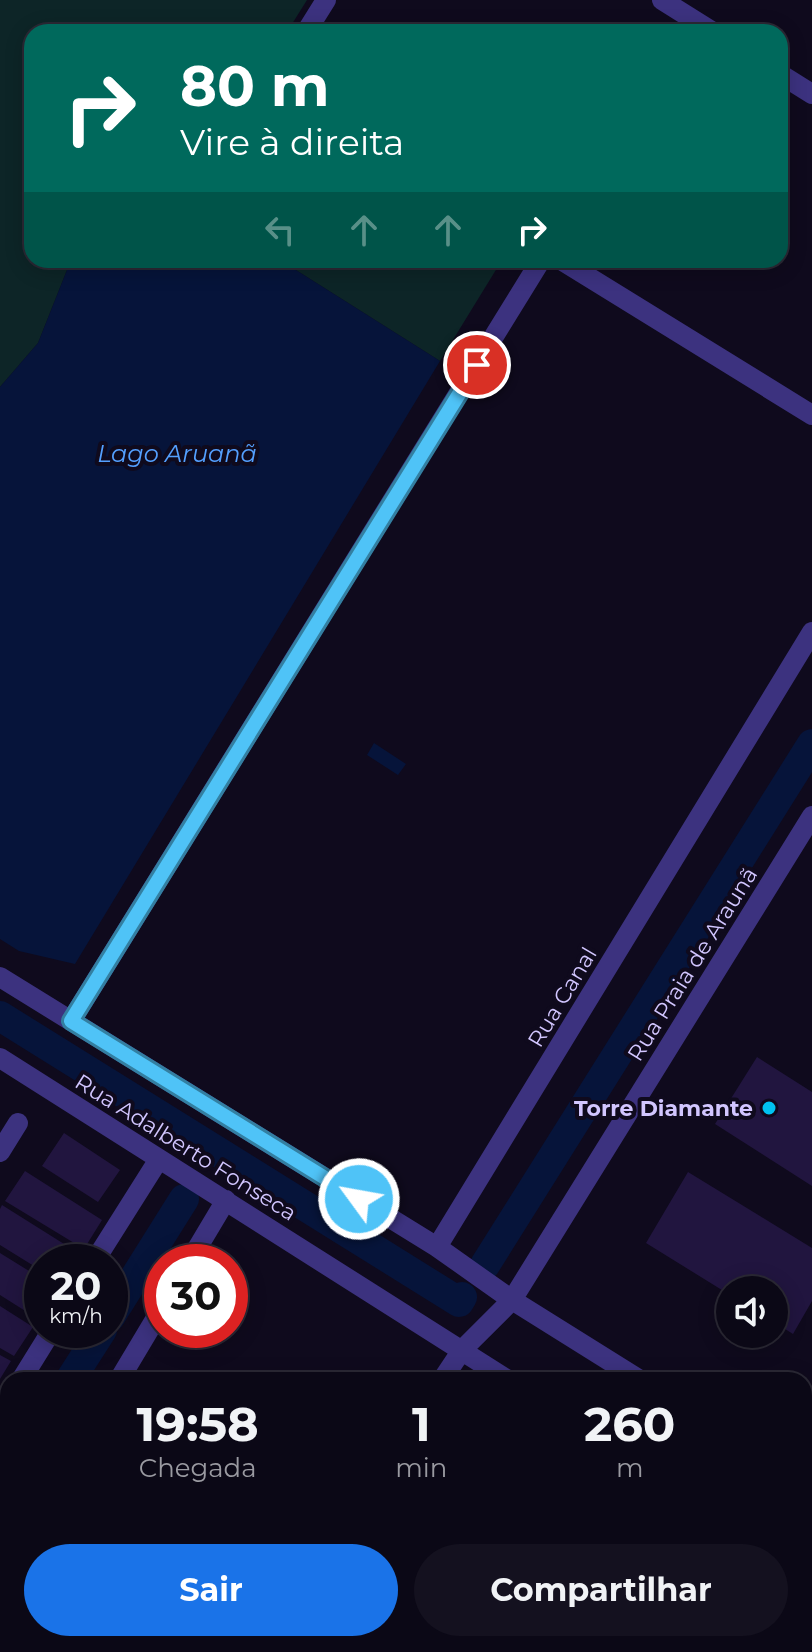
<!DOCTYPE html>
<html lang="pt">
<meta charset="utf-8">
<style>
body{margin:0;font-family:Montserrat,sans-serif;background:#14111f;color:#f1f3f6;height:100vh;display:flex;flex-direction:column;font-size:30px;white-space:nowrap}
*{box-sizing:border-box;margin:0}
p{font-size:26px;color:#9a9aa1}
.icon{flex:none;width:44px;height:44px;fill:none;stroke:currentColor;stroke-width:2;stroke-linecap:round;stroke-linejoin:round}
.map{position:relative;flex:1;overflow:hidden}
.details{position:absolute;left:0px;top:1372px;width:812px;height:280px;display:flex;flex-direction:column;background:#0b0816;border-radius:24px 24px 0 0;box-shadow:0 4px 20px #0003,0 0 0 2px #2b2935}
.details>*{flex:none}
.top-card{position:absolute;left:24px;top:24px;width:764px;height:244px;border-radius:24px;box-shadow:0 4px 20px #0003,0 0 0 2px #2b2935;background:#00695c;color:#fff;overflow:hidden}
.buttons{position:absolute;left:716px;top:1276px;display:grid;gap:16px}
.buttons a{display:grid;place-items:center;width:72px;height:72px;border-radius:50%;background:#0b0816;box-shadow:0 4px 20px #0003,0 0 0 2px #2b2935;font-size:40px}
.speed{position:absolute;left:24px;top:1244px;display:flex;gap:16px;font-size:40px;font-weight:700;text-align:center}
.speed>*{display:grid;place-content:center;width:104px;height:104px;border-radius:50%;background:#0b0816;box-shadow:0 4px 20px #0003,0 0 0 2px #2b2935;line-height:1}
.speed small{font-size:20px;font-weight:400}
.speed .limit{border:12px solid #d22;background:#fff;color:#111}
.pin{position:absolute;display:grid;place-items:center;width:68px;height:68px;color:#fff;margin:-34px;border:4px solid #fff;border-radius:50%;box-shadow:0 2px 8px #0007}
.me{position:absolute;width:88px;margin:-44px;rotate:302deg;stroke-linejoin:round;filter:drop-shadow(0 0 6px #0008)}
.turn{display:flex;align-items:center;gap:28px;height:168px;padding:0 24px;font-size:36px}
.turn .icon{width:104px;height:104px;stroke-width:2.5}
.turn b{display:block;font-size:56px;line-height:68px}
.lanes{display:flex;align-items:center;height:76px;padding:0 24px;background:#0003;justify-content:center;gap:40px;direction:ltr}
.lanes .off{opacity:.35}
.eta{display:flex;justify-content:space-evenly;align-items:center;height:136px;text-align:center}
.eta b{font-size:48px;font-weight:700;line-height:56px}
.action{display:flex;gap:16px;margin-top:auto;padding:16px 24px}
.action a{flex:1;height:92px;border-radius:48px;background:#1a73e8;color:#fff;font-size:32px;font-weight:700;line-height:92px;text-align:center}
.action a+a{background:#14111f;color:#f1f3f6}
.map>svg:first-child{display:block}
</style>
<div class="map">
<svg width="812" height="1652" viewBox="0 0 812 1652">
<rect width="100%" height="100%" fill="#0f0a1d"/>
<!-- green -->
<path fill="#0d2527" d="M0,0H307L287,32H32V260H71L38,343L0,387Z
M280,260H502L440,361Z
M286,1644H574L569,1652H281Z"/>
<!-- water -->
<path fill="#06143a" d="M71,260H280L440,361L75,964L19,951L0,939V387L38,343Z
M374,743L406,764L398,775L367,755Z
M812,1393V1440L804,1434V1402Z"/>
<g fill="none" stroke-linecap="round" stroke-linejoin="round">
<!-- canal -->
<path stroke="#06143a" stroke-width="30" d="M0,1016L459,1302L462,1297
M485,1265L812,744
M110,1317L184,1199
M70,1380L102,1330
M0,1492L8,1479"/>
</g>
<!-- building -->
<path fill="#21153f" d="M757,1057L812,1092V1186L715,1124Z
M64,1133L120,1170L98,1202L42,1166Z
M25,1171L102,1220L84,1249L5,1201Z
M688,1172L812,1248V1301L793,1334L774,1322V1290H730V1295L646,1243Z
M2,1205L80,1254L75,1262H42V1271L0,1245V1209Z
M0,1253L42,1279V1312L38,1319L0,1295Z
M0,1306L33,1327L14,1356L0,1348Z
M0,1355L11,1361L0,1379Z"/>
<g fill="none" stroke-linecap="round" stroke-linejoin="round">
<!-- minor -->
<path stroke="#3c327f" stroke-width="20" d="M662,0L713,32
M306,32L326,0
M780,74L812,94
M561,260L812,415
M0,977L437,1247
M71,1021L541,260
M0,1058L508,1380
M0,1152L18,1123
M94,1262L159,1159
M189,1262L226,1200
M21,1380L52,1330
M119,1380L162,1308
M442,1380L462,1350L512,1300L812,816
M640,1380L512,1300L437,1247L812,632
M0,1414L8,1401
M804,1481L812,1486
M804,1565L812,1570
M0,1574L8,1561
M265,1652L270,1644
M598,1652L603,1644"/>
</g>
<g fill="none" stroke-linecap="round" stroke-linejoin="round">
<defs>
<path id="route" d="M359,1199L71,1021L477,365"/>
</defs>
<!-- route casing -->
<use href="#route" stroke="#337fa1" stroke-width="20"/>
<!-- route -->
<use href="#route" stroke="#4fc3f7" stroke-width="14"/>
</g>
<!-- markers -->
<circle fill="#00c3f1" stroke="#0f0a1d" stroke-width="3" cx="769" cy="1108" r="8"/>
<g text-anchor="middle" stroke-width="8" stroke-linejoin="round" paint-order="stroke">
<!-- street labels -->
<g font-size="22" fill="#d2c6ff" stroke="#0f0a1d">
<text transform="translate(692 964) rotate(-58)" y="8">Rua Praia de Araunã</text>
<text transform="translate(562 997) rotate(-59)" y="8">Rua Canal</text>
<text transform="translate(186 1147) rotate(32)" y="8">Rua Adalberto Fonseca</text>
</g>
<!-- poi labels -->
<g font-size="22" font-weight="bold" fill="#d2c6ff" stroke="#0f0a1d" text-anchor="end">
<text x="753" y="1116">Torre Diamante</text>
</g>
<!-- water labels -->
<g font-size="24" font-style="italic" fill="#54a0ff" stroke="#0f0a1d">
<text x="177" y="462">Lago Aruanã</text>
</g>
</g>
</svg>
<div class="buttons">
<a><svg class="icon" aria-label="sound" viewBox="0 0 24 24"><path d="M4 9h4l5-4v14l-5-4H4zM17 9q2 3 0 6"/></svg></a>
</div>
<div class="speed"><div>20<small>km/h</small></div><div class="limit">30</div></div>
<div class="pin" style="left:477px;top:365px;background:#d93025"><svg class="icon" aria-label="arrive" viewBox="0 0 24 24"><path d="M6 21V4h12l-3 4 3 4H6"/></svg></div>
<svg class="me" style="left:359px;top:1199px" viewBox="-20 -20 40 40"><circle r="17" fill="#4fc3f7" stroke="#fff" stroke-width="3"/><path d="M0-11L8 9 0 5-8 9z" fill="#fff"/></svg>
<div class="top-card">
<div class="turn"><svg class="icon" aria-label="right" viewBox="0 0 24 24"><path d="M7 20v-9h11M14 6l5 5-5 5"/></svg><div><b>80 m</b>Vire à direita</div></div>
<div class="lanes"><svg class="icon off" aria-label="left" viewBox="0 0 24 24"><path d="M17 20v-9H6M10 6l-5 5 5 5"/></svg><svg class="icon off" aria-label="ahead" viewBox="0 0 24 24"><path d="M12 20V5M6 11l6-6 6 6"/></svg><svg class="icon off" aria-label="ahead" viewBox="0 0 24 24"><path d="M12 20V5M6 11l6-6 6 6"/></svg><svg class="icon" aria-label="right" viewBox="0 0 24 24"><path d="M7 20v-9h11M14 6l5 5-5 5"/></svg></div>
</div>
<section class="details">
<div class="eta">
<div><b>19:58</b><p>Chegada</p></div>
<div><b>1</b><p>min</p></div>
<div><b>260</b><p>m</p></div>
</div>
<div class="action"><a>Sair</a><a>Compartilhar</a></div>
</section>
</div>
